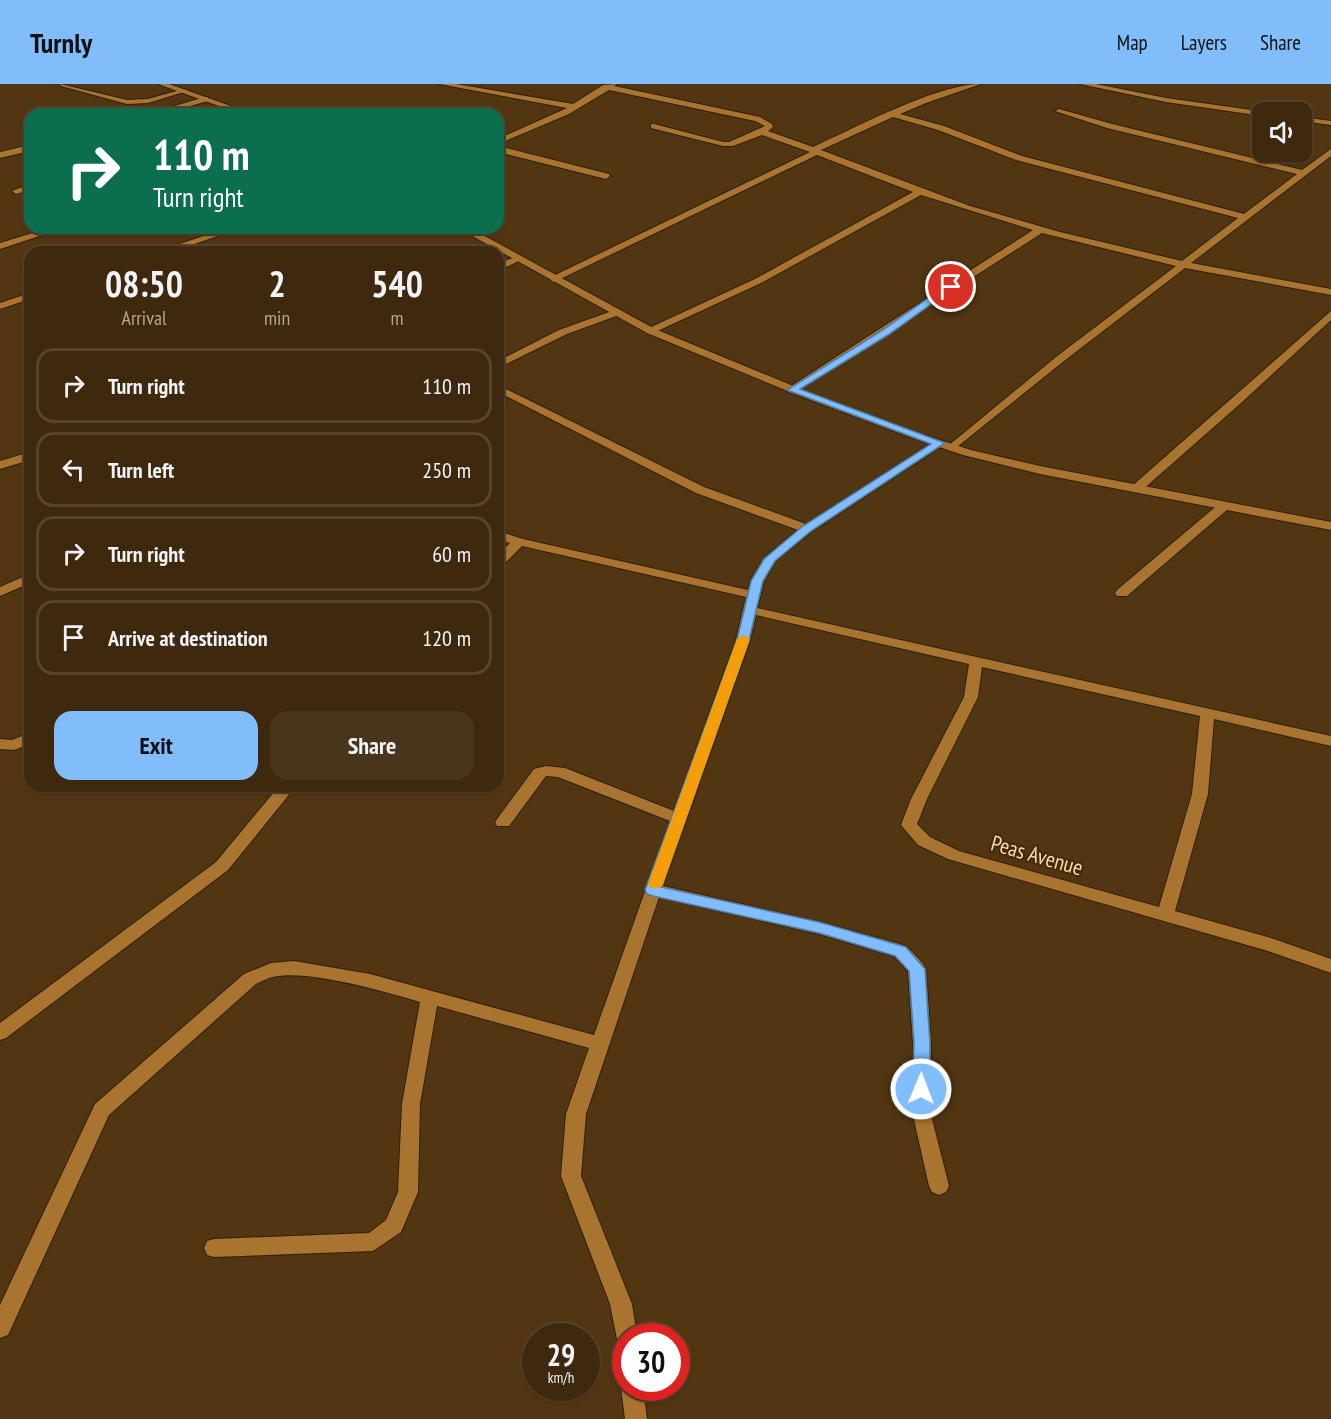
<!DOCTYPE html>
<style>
body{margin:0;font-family:"PT Sans Narrow",sans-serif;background:#49341c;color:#f1f3f6;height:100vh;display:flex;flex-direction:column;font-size:22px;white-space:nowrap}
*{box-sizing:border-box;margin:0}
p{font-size:20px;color:#ada69e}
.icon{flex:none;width:33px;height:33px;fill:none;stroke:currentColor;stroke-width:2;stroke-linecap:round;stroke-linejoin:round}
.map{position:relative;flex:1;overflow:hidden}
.details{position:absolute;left:24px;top:162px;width:480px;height:546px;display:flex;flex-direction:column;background:#3e280e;border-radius:18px;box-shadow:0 2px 4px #0004,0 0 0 2px #57442e}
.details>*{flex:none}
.hud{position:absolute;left:24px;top:24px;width:480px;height:126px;border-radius:18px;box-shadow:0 2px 4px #0004,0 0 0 2px #57442e;background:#0b6e4f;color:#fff;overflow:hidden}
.buttons{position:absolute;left:1252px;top:18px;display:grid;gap:12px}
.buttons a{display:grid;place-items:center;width:60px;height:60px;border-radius:12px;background:#3e280e;box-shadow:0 2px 4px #0004,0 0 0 2px #57442e;font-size:30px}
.speed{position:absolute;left:522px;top:1239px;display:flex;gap:12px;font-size:30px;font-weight:700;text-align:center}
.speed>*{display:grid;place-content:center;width:78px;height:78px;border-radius:50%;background:#3e280e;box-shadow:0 2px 4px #0004,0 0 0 2px #57442e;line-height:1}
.speed small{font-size:15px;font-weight:400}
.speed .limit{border:9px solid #d22;background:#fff;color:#111}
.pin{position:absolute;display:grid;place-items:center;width:51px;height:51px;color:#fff;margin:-26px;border:3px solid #fff;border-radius:50%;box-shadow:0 2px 6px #0007}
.me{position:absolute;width:66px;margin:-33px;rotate:1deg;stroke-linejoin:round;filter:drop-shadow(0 0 4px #0008)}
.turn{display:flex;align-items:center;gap:21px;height:126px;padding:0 30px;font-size:27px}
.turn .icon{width:78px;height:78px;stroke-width:2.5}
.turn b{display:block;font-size:42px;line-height:51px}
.eta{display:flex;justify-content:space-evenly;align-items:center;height:102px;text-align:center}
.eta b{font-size:36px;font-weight:600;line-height:42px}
.cta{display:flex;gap:12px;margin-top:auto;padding:12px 30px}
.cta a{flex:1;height:69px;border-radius:18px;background:#80bdfa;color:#111;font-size:24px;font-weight:600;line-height:69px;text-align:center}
.cta a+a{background:#49341c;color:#f1f3f6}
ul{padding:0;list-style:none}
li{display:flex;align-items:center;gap:18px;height:75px;margin:0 12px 9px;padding:0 18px;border:3px solid #57442e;border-radius:18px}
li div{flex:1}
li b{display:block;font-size:22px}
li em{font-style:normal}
header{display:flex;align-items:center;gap:36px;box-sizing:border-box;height:84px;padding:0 30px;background:#80bdfa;color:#111}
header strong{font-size:28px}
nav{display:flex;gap:33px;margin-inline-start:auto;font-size:21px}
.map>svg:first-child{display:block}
</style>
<header>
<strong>Turnly</strong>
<nav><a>Map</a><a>Layers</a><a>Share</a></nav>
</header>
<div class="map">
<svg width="1331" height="1335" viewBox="0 0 1331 1335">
<rect width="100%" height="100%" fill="#523612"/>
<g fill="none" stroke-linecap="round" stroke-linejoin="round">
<defs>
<path id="lane" d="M60,0L127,16L148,15L184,5L187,7L148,19L127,20L61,2Z"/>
<path id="street" d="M439,0H456L573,20L603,1L617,0L614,2L760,33L772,40L773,43L768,47L813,63C855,44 937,0 981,0L926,19L900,30L944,42L1022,72L1244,130L1297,90L1107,44L1055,27L1059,25L1112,40L1302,86L1331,65V72L1191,179L1331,205V211L1185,184L1064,277L952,367L948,366V362L1056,273L1176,182L1042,149L792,309L788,308V304L1033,146L921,111L761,199L651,250L647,249V245L755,195L913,108L817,71L554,198L551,197V193L810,68L762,51L733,62H723L651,44V40H654L723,58H729L765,42L755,37L609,6L569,30L498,60V55L567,24ZM893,33L938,46L1016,76L1238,134L1182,177L1060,148L970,122L821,66Z
M1080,0H1096L1166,14L1266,28H1263V32L1166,18Z
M205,13H208V17L161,30H148Z
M1302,33L1331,37V41L1302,37Z
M30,61V67L0,74V68Z
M498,62L609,90L610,92L606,95L498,68Z
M30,100V106L16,110L12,107Z
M49,144H64L0,165V159Z
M227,144H241L171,168H156Z
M515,173L523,175L498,187V180Z
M30,209V215L0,225V219Z
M615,226L620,229L619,231L567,250L498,284V277L559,246Z
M1331,227V236L1241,319L1140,408H1132V402Z
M498,301L704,403L806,440L935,357H943V361L811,448L775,477L764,497L757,524L1331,652V662L1214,635L1208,710L1175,827L1271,854L1331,875V889L1268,867L948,775L918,761L901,741L911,715L964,613L969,580L756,531L750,556L663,802L819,838L900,860C910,864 921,876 926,885L931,959L930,1027L949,1102L946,1108L939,1111L932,1108L929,1102L912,1027L913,959L908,887L894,872L819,850L659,813L586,1030L581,1092L632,1220L637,1252H626V1263L618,1260L610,1220L561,1092L566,1030L589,964L437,922L420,1020L418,1108L401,1148L373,1167L214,1173L207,1171L204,1164L207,1157L214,1155L369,1149L386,1136L398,1108L402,1020L420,918C386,908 307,885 273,893C268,894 262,897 256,900L109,1031L8,1251L0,1254V1221L95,1020L244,890L271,879L294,877L370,890L594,951L670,737L558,693L546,692L509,742H497L495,738L534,685L546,682L565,684L674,727L736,556L746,513L522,462L503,481L498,482V471L510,459L498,455V447L523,455L748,506C755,478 777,463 798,446L696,409L498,308ZM982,583L1200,632L1192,710L1159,823L959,767L930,753L917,740L927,715L978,613Z
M30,368V376L0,385V377Z
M1224,418L1228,419V425L1127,512H1117L1115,509L1117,506L1220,419Z
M30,490V499L0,512V503Z
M30,649V660L14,666L0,665V655L12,656Z
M279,702H296L228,786L6,954L0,956V939L216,778Z
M624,1296L626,1304H643L647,1335H625L621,1304Z"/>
<path id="secondary" d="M158,0H169L253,30H241Z
M458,144H470L655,245L803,306L921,350L971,366L1040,382L1331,438V446L1040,390L963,371L913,354L795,310L647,249Z"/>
</defs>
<!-- lane casing -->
<use href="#lane" stroke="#311f0a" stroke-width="2"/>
<!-- street casing -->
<use href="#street" stroke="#311f0a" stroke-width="2"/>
<!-- secondary casing -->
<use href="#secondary" stroke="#311f0a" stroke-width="2"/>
<!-- lane -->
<use href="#lane" fill="#a97430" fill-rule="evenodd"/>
<!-- street -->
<use href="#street" fill="#a97430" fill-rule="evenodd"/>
<!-- secondary -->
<use href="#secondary" fill="#a97430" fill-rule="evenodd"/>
</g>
<!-- route -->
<path fill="#80bdfa" stroke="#537ba2" stroke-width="1.5" d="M947,201L955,203L888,251L800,305L945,359L811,447L775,477L763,497L749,556L661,803L819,838L906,863L925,885L930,959V1005L927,1010L921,1012L915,1010L913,1005L914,959L909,887L895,872L819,849L653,812L647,810L645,806L737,556L751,497L764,475L803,442L931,360L787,306L881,247Z"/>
<!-- slow -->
<path fill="#f59e0b" d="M743,551L750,555L663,800L660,804H650L648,800L737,555Z"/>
<g text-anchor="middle" stroke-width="4.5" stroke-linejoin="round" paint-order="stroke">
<!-- street labels -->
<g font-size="22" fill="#f6d9b9" stroke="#472b06">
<text transform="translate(1037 771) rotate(16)" y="8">Peas Avenue</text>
</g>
</g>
</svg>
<div class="buttons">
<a><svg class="icon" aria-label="sound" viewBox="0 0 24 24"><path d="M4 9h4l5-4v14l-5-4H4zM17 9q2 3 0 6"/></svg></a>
</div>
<div class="speed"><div>29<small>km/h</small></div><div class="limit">30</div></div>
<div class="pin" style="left:951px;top:203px;background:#d93025"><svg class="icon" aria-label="arrive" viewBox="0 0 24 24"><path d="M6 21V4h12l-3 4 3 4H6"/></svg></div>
<svg class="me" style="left:921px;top:1005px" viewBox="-20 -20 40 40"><circle r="17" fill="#80bdfa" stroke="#fff" stroke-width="3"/><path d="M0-11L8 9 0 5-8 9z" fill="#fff"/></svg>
<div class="hud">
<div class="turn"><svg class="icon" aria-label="right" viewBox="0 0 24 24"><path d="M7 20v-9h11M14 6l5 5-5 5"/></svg><div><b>110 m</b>Turn right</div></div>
</div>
<section class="details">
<div class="eta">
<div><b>08:50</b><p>Arrival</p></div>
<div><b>2</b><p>min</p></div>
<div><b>540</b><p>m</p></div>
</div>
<ul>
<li><svg class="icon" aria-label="right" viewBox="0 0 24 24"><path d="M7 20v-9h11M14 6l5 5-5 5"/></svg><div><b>Turn right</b></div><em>110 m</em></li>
<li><svg class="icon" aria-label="left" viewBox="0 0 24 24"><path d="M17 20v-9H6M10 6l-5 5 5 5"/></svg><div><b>Turn left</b></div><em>250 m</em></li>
<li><svg class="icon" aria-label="right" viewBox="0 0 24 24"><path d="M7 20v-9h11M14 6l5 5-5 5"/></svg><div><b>Turn right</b></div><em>60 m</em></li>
<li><svg class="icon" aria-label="arrive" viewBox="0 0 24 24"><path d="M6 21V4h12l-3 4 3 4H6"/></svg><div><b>Arrive at destination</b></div><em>120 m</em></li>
</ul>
<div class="cta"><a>Exit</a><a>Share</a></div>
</section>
</div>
